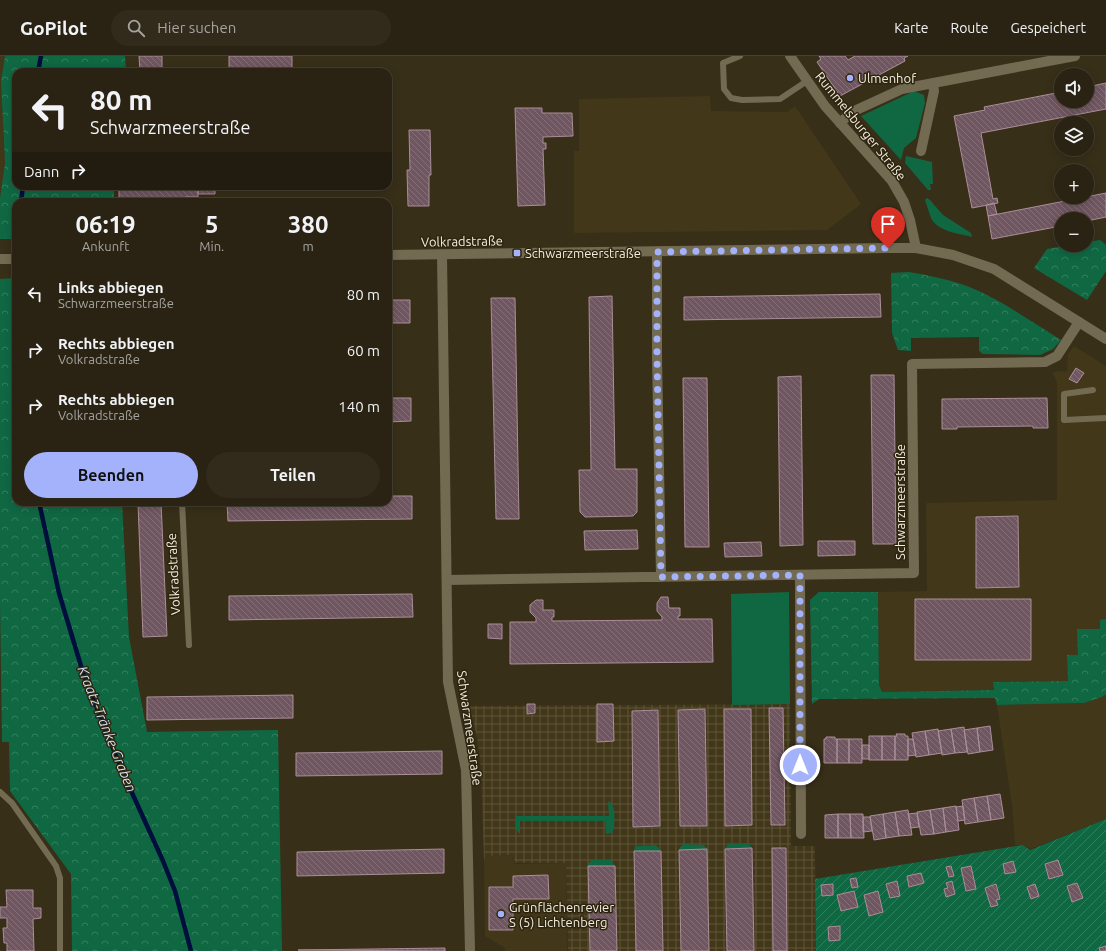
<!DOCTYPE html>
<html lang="de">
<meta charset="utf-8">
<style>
body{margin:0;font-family:Ubuntu,sans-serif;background:#322b1c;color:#f1f3f6;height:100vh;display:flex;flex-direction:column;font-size:15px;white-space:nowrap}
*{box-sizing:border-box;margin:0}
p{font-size:13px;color:#a5a4a0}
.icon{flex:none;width:22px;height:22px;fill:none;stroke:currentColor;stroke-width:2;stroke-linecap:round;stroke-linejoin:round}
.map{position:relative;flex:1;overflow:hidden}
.side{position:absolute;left:12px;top:142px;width:380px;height:308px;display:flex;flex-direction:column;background:#2a2313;border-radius:12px;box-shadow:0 2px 10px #0003,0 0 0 1px #464033}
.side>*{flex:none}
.hud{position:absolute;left:12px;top:12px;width:380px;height:122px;border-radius:12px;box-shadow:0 2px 10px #0003,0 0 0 1px #464033;background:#2a2313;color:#f1f3f6;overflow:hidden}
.tools{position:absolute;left:1054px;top:12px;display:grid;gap:8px}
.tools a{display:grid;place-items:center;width:40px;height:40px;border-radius:50%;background:#2a2313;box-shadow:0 2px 10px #0003,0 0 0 1px #464033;font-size:20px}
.pin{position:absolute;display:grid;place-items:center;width:34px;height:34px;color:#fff;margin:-41px -17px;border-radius:50% 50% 50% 0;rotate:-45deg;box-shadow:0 0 4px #0007}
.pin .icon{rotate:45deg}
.me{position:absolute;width:44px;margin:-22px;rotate:0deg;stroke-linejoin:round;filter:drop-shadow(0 0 3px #0008)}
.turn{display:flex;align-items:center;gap:14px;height:84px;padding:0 12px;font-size:18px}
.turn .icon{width:52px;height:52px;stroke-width:2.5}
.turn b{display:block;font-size:28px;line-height:34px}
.then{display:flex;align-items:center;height:38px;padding:0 12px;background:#0003;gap:8px;font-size:15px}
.eta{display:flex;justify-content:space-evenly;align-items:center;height:68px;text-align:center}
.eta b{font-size:24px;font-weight:600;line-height:28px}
.action{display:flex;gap:8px;margin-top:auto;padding:8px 12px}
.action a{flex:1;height:46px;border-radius:24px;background:#a4b2fc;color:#111;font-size:16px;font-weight:600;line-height:46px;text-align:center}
.action a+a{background:#322b1c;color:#f1f3f6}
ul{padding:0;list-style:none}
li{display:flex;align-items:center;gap:12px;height:56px;padding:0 12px}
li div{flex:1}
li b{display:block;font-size:15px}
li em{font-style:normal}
header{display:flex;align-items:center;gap:24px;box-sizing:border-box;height:56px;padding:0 20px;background:#2a2313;border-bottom:1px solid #464033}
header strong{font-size:19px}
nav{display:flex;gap:22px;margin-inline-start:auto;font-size:14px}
.search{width:280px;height:36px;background:#322b1c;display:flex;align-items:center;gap:10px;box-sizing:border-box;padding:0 14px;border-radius:22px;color:#a5a4a0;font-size:15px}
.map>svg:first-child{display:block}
</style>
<header>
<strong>GoPilot</strong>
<div class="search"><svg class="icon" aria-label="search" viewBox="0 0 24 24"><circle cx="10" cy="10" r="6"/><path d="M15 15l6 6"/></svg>Hier suchen</div>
<nav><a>Karte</a><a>Route</a><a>Gespeichert</a></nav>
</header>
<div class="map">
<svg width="1106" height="895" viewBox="0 0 1106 895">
<defs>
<pattern id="industrial-grid" width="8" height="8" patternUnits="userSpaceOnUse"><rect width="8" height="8" fill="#423719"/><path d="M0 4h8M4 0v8" fill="none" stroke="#5e543a"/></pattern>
<pattern id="forest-crowns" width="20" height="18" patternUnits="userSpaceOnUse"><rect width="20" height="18" fill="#106843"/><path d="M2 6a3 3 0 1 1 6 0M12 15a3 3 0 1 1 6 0" fill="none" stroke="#337e5e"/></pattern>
<pattern id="garden-furrows" width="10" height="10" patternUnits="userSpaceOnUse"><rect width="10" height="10" fill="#106843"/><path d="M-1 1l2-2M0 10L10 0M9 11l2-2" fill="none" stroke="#337e5e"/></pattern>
<pattern id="building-back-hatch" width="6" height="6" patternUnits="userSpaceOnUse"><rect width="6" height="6" fill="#705661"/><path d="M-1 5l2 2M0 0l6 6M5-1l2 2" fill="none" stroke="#856f77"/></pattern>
</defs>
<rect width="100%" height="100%" fill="#382f19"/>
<!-- built -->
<path fill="#423719" d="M0,0H5L1,25L5,107L0,142Z
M710,40L711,55L787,56L795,50L861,148L827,174L574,177V95H579V43Z
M1074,290L1106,310V563L1100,564V573L1078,599L1067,600L1068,625L994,626V634L882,636L879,629L878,536L927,535L926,447L1057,444V326L1052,316L1067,315L1068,298Z
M1106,638V763L1030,793L1023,789H1015L1012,749L997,649L1084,647L1102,641Z
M511,799L515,808L566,807L567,895H505V892L485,880L484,804L488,800Z"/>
<!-- industrial -->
<path fill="url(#industrial-grid)" d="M790,648L791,790H815L816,895H568L566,807H516L511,799L488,800L484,804L481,712L477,680L469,650Z"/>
<!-- grass -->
<path fill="#106843" d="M912,36H916L924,39L925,47L916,82L904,92L901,104L861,60Z
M906,100L932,106L933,128H930L931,134H928L905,107Z
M927,142L930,144L943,159L971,177L972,181C958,177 938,176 931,162C929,156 927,150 925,144Z
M789,536L790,648L732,649L731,538Z
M608,745C617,749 614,764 614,773L611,777L606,778L605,765H520V778L516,773L515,760H609Z
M731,787H748L752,792L725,793L728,788Z
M684,788L704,789L707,793L679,794L680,791Z
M656,789L661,795H634L635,791L637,790Z
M592,804H611L615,810H588V808Z"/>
<!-- forest -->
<path fill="url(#forest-crowns)" d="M5,0H125L126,16H16V130H114V146H16V183H0V142L5,107L1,25Z
M1100,184L1106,189V215L1087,244L1034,212L1047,193L1070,189H1087V186Z
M909,216C928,219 946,223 964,229C999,242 1030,265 1061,284L1053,293L1040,299L983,298L979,295V281L911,282V295L898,294L892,277L891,217Z
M16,222V446H122L129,581L147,676L278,674L282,895H72L71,818L10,735L9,686H2L0,545V223Z
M819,536H878L879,629L882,636L994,634L993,626L1068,625L1067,599H1078L1077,573H1100V564L1106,563V638L1102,641L1084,647L997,649L995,642L819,643L812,648L810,544Z"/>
<!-- garden -->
<path fill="url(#garden-furrows)" d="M1106,763V895H816L815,823L1023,789L1030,794Z"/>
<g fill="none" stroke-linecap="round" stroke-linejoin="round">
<!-- stream -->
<path stroke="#000e3d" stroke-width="4.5" d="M38,16L41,0
M21,146L23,130
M39,446L59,537L84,620L123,717L163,805L175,835L191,895"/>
</g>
<!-- building -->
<path fill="url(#building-back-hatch)" stroke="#aa8e99" d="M139,0H162V16H140Z
M229,0H292V16H229Z
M819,0H845L848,4L855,0H908L904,2L905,5L840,40L817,6L821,3Z
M1106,27V53L981,77L993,143L997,142L998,147L972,152L954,60L985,54L984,51L1061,36V45H1087V31Z
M515,52H542V57H572L573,80L543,81V87H546V93H543L545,149L518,150Z
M409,74H430L431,119H429V150H408L407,114H410Z
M119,130H198V141H185V146H119Z
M198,130H215V138H198Z
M1106,137V161L1087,165V163H1061V170L992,183L988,160Z
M994,147L997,158L988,160L986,149Z
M880,238L881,261L684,264V241Z
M612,240L615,413H637V456L633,460L585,461L580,456L579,414H591L589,241Z
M491,242H515L519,463H496Z
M388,244H410V267H388Z
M1076,312L1084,317L1077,327L1069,323Z
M871,319H894L896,488H873Z
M801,320L803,489L780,490L778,321Z
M683,322H707L709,491H685Z
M388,342H411V365L388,366Z
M1047,342L1048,372H1033V370L957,371V373H942V343Z
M388,440H412V463L228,465L227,446H388Z
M138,446H161L167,580L143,581Z
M1018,460L1019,531L976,532V461Z
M637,474L638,493L585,494L584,475Z
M818,485H855V499L818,500Z
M761,486L762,500L725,501L724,487Z
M412,538L413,561L229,564V540Z
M661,541H668L669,552H680V560H678V563H712L713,606L510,608V566H536V562L530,556V549L536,544H543V554H554V561H552V565L662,564V561L657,555V547Z
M915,543H1031V604H915Z
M488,568H502V583L488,582Z
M293,639V662L147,664V641Z
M527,648H535V657L527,658Z
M597,648H613L614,685L597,686Z
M769,652H783L785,769H771Z
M705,653L707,770H680L678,654Z
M724,653H751L752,769L725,770Z
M658,654L660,770L633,771L632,655Z
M990,670L993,694L980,696L977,672Z
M964,671L967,696L955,697L951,673Z
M977,672L980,696L968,698L964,674Z
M938,673L942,697L929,699L925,675Z
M951,673L955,697L942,699L938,675Z
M925,675L929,699L916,701L912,677Z
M896,678H905V680H908V704H895V680H897Z
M869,680H882V704H869Z
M882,680H895V704H882Z
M826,681H835V683H837V707H824V683H826Z
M837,683H849V707H837Z
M849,683H862V707H849Z
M908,683H913L916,699L908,700Z
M862,689H869V703H862Z
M442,695V718L296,720V697Z
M1000,738L1004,762L991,764L987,740Z
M987,740L991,764L978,766L974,742Z
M974,742L978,766L965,768L962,744Z
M956,750L959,774L946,776L943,752Z
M963,750L965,764L958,765L956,751Z
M943,752L946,776L934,778L930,754Z
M908,754L912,779L899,780L895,756Z
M930,754L934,778L921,779L917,756Z
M895,756L899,780L886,782L883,758Z
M917,757L919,771L911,772L908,758Z
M838,758V782H825V759Z
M838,758H850L851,782H838Z
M850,758H863L864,782H851Z
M883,758L886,782L874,784L870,760Z
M863,761H870L872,775L863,776Z
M752,792L754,895H727L725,793Z
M772,792H786L787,895H773Z
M444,793V817L297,820V796Z
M707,793L709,895H681L679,794Z
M634,795H661L663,895H636Z
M1058,804L1063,819L1049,823L1045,808Z
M1013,805L1016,816L1005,818L1003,808Z
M588,810H615L617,895H590Z
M951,810L954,820L949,821L946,811Z
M971,810L976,833L966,835L961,812Z
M921,817L924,827L909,831L907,820Z
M548,819L549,843H513V874H489V831H513V820Z
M856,822L858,831L852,832L850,823Z
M897,825L900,840L890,842L886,828Z
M952,825L955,838L946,841L944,833L948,832L946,827Z
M1077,827L1083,842L1072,846L1067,830Z
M833,828V839L822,840L821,829Z
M996,828L1000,843L996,844L998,849L991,851L985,832Z
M1035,828L1039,840L1031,843L1027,831Z
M6,834H33V852H41V862L33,863L34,895H7V887H4L3,872H7V862H0V851H7Z
M854,835L858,851L841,855L837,839Z
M878,835L883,856L869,860L864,839Z
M840,870V884L829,885L828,871Z
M1106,890V895H1100L1099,892Z
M445,892V895L298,894Z"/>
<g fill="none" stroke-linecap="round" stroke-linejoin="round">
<!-- lane -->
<path stroke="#736a52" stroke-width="6" d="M740,0L723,7L724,33L731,42L742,44L780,43L807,25
M1093,334L1064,338V364L1106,362
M182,446L189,589
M0,736L12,747L56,810L60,822V895"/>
<!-- street -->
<path stroke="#736a52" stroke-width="10" d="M840,67L852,56L902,33L1075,0
M921,95L934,35L933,27
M657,196V300L661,521
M442,199L448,626L466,714L470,895
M800,519L801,778
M447,524L914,517L912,308L1045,306L1057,300L1079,266"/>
<!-- secondary -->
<path stroke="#736a52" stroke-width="10" d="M790,0L825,50L892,125L904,146L910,164L916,192
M388,199L888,192H916L953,199L994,213L1106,283
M0,203H16"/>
</g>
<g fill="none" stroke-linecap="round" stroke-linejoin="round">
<!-- route -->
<path stroke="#a4b2fc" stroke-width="7" stroke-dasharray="0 12.6" d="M800,709V519L661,521L657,300V196L888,192"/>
</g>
<!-- markers -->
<g fill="#a4b2fc" stroke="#2e250f" stroke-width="1.5">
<circle cx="850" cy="22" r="4"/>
<rect x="513" y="193" width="8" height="8" rx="2"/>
<circle cx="501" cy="858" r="4"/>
</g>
<g text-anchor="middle" stroke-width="3" stroke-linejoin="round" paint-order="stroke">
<!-- poi labels -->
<g font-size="13" fill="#f3ede0" stroke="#2e250f" text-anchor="start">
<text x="858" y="27">Ulmenhof</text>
<text x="525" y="202">Schwarzmeerstraße</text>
<text x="509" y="856">Grünflächenrevier<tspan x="509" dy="15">S (5) Lichtenberg</tspan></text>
</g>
<!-- street labels -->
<g font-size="13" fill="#f3ede0" stroke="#2e250f">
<text transform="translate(861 70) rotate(51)" y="5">Rummelsburger Straße</text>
<text transform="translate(462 185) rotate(-1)" y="5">Volkradstraße</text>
<text transform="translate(900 446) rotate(-90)" y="5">Schwarzmeerstraße</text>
<text transform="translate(173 518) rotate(-93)" y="5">Volkradstraße</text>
<text transform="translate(470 672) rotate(82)" y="5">Schwarzmeerstraße</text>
</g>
<!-- water labels -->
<g font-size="14" font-style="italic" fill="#d3dff2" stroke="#2e250f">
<text transform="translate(107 673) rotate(68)" y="5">Kraatz-Tränke-Graben</text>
</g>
</g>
</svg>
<div class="tools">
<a><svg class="icon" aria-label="sound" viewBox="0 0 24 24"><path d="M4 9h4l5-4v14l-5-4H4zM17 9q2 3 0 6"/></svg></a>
<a><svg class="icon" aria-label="layers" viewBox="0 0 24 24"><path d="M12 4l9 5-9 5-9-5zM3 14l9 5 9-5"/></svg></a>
<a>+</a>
<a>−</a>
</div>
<div class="pin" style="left:888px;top:192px;background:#d93025"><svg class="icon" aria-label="arrive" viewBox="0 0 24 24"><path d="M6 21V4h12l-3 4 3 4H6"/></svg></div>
<svg class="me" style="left:800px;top:709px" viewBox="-20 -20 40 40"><circle r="17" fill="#a4b2fc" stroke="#fff" stroke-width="3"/><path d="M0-11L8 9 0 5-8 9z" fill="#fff"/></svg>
<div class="hud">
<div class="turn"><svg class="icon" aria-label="left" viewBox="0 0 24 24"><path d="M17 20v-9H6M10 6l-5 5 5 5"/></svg><div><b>80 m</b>Schwarzmeerstraße</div></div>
<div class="then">Dann<svg class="icon" aria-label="right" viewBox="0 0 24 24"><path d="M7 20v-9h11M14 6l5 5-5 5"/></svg></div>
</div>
<section class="side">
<div class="eta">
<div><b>06:19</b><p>Ankunft</p></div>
<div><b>5</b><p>Min.</p></div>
<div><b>380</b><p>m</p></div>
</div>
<ul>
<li><svg class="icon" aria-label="left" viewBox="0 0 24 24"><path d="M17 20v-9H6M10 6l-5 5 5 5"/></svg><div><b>Links abbiegen</b><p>Schwarzmeerstraße</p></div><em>80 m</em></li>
<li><svg class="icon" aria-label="right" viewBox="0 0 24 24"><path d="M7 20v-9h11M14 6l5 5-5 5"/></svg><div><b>Rechts abbiegen</b><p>Volkradstraße</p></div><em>60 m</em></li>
<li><svg class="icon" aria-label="right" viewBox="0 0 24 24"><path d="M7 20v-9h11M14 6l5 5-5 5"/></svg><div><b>Rechts abbiegen</b><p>Volkradstraße</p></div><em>140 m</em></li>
</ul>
<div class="action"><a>Beenden</a><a>Teilen</a></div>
</section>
</div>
